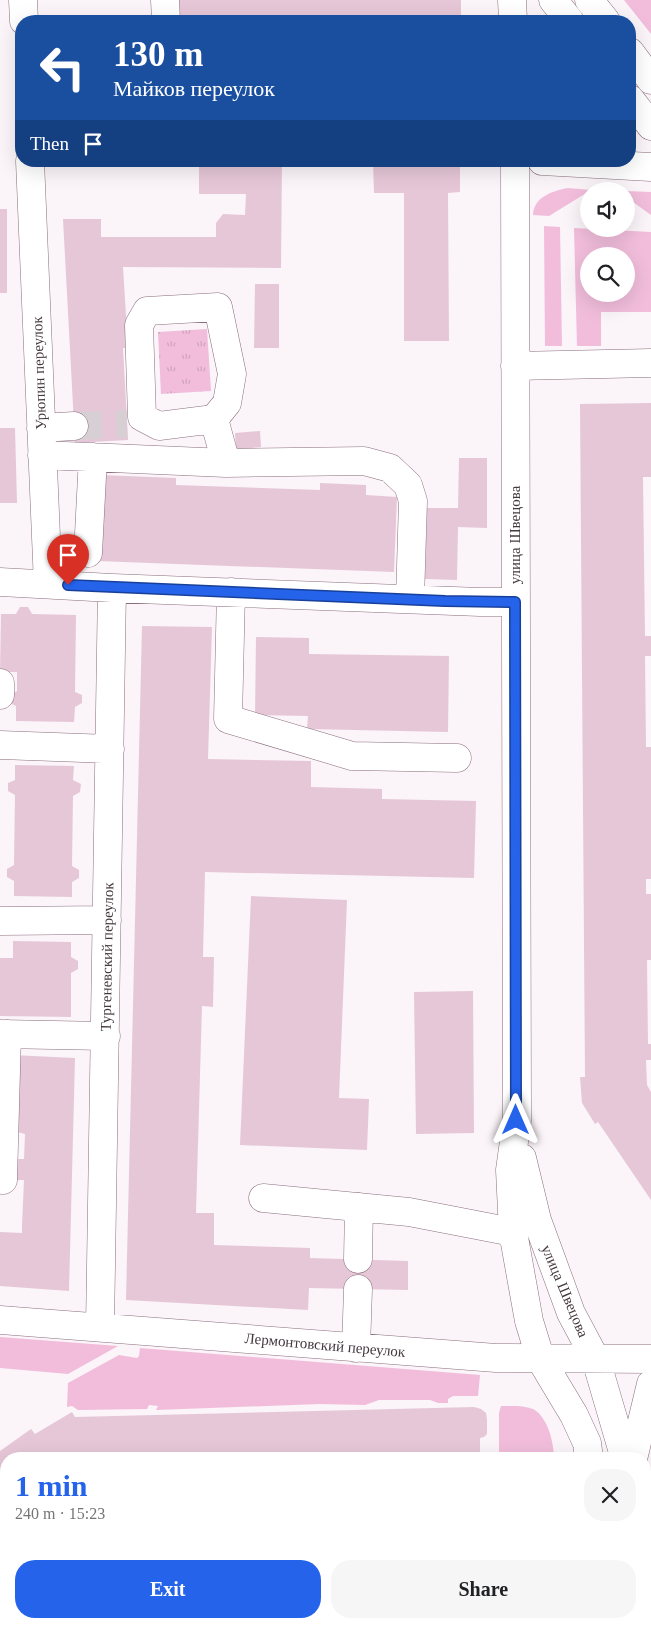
<!DOCTYPE html>
<meta charset="utf-8">
<style>
body{margin:0;font-family:Georgia,serif;background:#f6f6f6;color:#202124;height:100vh;display:flex;flex-direction:column;font-size:19px;white-space:nowrap}
*{box-sizing:border-box;margin:0}
p{font-size:16px;color:#757577}
.icon{flex:none;width:28px;height:28px;fill:none;stroke:currentColor;stroke-width:2;stroke-linecap:round;stroke-linejoin:round}
.map{position:relative;flex:1;overflow:hidden}
.side{position:absolute;left:0px;top:1452px;width:651px;height:176px;display:flex;flex-direction:column;background:#fff;border-radius:20px 20px 0 0;box-shadow:0 5px 20px #0002}
.side>*{flex:none}
.top-card{position:absolute;left:15px;top:15px;width:621px;height:152px;border-radius:20px;box-shadow:0 5px 20px #0002;background:#1a4fa0;color:#fff;overflow:hidden}
.fabs{position:absolute;left:580px;top:182px;display:grid;gap:10px}
.fabs a{display:grid;place-items:center;width:55px;height:55px;border-radius:50%;background:#fff;box-shadow:0 5px 20px #0002;font-size:25px}
.pin{position:absolute;display:grid;place-items:center;width:42px;height:42px;color:#fff;margin:-51px -21px;border-radius:50% 50% 50% 0;rotate:-45deg;box-shadow:0 0 5px #0007}
.pin .icon{rotate:45deg}
.me{position:absolute;width:55px;margin:-28px;rotate:0deg;stroke-linejoin:round;filter:drop-shadow(0 0 4px #0008)}
.turn{display:flex;align-items:center;gap:18px;height:105px;padding:0 15px;font-size:22px}
.turn .icon{width:65px;height:65px;stroke-width:2.5}
.turn b{display:block;font-size:35px;line-height:42px}
.then{display:flex;align-items:center;height:48px;padding:0 15px;background:#0003;gap:10px;font-size:19px}
.round{display:grid;place-items:center;flex:none;width:52px;height:52px;border-radius:20px;background:#f6f6f6}
.head{display:flex;align-items:center;justify-content:space-between;height:85px;padding:0 15px}
h1{font-size:30px;font-weight:700;line-height:38px;color:#2563eb}
.cta{display:flex;gap:10px;margin-top:auto;padding:10px 15px}
.cta a{flex:1;height:58px;border-radius:20px;background:#2563eb;color:#fff;font-size:20px;font-weight:700;line-height:58px;text-align:center}
.cta a+a{background:#f6f6f6;color:#202124}
.map>svg:first-child{display:block}
</style>
<div class="map">
<svg width="651" height="1628" viewBox="0 0 651 1628">
<defs>
<pattern id="park-tufts" width="24" height="20" patternUnits="userSpaceOnUse" patternTransform="scale(1.25)"><rect width="24" height="20" fill="#f1bddb"/><path d="M3 7l-1-3M5 7V3M7 7l1-3M15 17l-1-3M17 17v-4M19 17l1-3" fill="none" stroke="#d0a3bd"/></pattern>
</defs>
<rect width="100%" height="100%" fill="#fbf4f8"/>
<!-- grass -->
<path fill="#f1bddb" fill-rule="evenodd" d="M624,0H651V34Z
M568,188L591,190L549,216L533,215C534,197 552,191 568,188Z
M626,191L651,192V215L626,197Z
M544,226L560,227L562,346H545Z
M574,228L651,232V312H601V346H577ZM589,256H626V294H589Z
M0,1337L118,1346L68,1374L0,1368Z
M140,1348L480,1375L478,1396H453L448,1399V1403H438L430,1400H379L365,1405L319,1404L156,1410L158,1406L149,1405L147,1409L78,1410L72,1406L67,1407L68,1383L119,1355L137,1358L139,1356Z
M501,1406C511,1406 523,1405 533,1409C548,1417 554,1443 554,1459H499V1413Z
M0,1495L6,1503V1529H0Z
M30,1623L144,1622L145,1628H1Z"/>
<!-- park -->
<path fill="url(#park-tufts)" d="M207,329L211,391L161,394L158,332Z"/>
<!-- building -->
<path fill="#e6c7d8" d="M171,0H461V21H172Z
M199,161H282L281,268L123,267L128,348H123L128,440L75,443L63,219H101V237H216V223L223,214L245,215L246,194H199Z
M373,161H460V192L448,193L449,341H404V193H374Z
M0,209H7V293H0Z
M255,284H279V348H254Z
M651,403V477H643L645,636H651V656H645L646,747H651V879H646V894H651V960H647L648,1044H651V1060H646L647,1085L651,1092V1200L598,1122L595,1124L582,1103L580,1077H585L580,404Z
M0,428H15L17,503H0Z
M260,431L261,447L236,450L235,433Z
M459,458H487V528L458,527L457,580L425,579L427,508H458Z
M100,475L176,478V485L320,490V483L366,485V495L397,497L394,572L97,561Z
M20,607H28L32,614L76,615L75,692L82,695V703L75,707L74,722L16,721V706L10,703V695L17,691V672H0L1,614H16Z
M142,626L212,627L208,759L311,761V787L382,789V799L476,801L474,878L205,872L203,957H214L213,1007L202,1006L196,1213H214V1245L310,1248V1258L408,1261V1290L309,1288L308,1310L126,1300Z
M256,637L309,638V654L449,656L448,732L307,729L308,716L255,715Z
M15,765L74,766L73,780L81,784L80,792L73,796L72,866L79,870V878L72,882V897L14,896V881L7,877V869L14,865L15,795L8,791V783L15,780Z
M251,896L347,900L339,1098L369,1099L367,1150L240,1145Z
M13,941L71,942V957L78,961V969L71,973V1017L0,1016V958H13Z
M473,991L474,1133L416,1134L414,992Z
M12,1055L75,1058L69,1291L0,1286V1232L22,1233V1225L24,1180H16V1159H24L25,1134L10,1130Z
M474,1407L481,1409L486,1413L487,1420V1434L484,1437L480,1438V1459H6V1488L0,1480V1451L31,1429L35,1434L72,1412L75,1417Z
M408,1622H485V1628H408Z"/>
<g fill="none" stroke-linecap="round" stroke-linejoin="round">
<!-- minor-tunnel -->
<path stroke="#d7cfd3" stroke-width="28" stroke-dasharray="28 14" stroke-linecap="butt" d="M74,426L127,424"/>
<defs>
<path id="minor" d="M23,0L24,21
M165,0L166,21
M512,0L513,21
M553,0L570,21
M630,99L651,126
M30,161L48,584
M515,161L517,1120L510,1170L513,1232L529,1321L541,1360L574,1415L587,1443L589,1459
M542,161L651,167
M515,366L651,363
M214,419L159,426L142,417L139,325L147,311L218,307L232,374L227,403L214,419L226,463
M41,428L74,426
M42,455L226,463L364,461L390,468L408,485L413,501L410,599
M88,553L93,457
M0,582L112,588L480,602H515
M231,592L228,719L352,756L457,758
M0,683V695
M0,745L110,749
M0,921L107,920
M0,1034L106,1036
M522,1158L537,1220L571,1313L596,1360L625,1459
M0,1179L3,1180L7,1034
M263,1198L409,1212L513,1232
M358,1259L359,1207
M0,1320L496,1358L651,1359
M100,1327L112,588
M356,1348L358,1289
M633,1459L651,1384
M0,1540L6,1539
M645,1606H651
M388,1622V1628
M587,1628V1622
M627,1628V1622"/>
<path id="major" d="M589,0L606,21
M630,52L651,80"/>
</defs>
<!-- minor casing -->
<use href="#minor" stroke="#8a6e7e" stroke-width="29"/>
<!-- major casing -->
<use href="#major" stroke="#8a6e7e" stroke-width="29"/>
<!-- minor -->
<use href="#minor" stroke="#fff" stroke-width="28"/>
<!-- major -->
<use href="#major" stroke="#fff" stroke-width="28"/>
</g>
<g fill="none" stroke-linecap="round" stroke-linejoin="round">
<defs>
<path id="route" d="M68,585L445,601L515,602L516,1120"/>
</defs>
<!-- route casing -->
<use href="#route" stroke="#184099" stroke-width="12"/>
<!-- route -->
<use href="#route" stroke="#2563eb" stroke-width="9"/>
</g>
<g text-anchor="middle" stroke-width="5" stroke-linejoin="round" paint-order="stroke">
<!-- street labels -->
<g font-size="15" fill="#453940" stroke="#fff">
<text transform="translate(39 373) rotate(-92)" y="5">Урюпин переулок</text>
<text transform="translate(515 535) rotate(-90)" y="5">улица Швецова</text>
<text transform="translate(107 957) rotate(-89)" y="5">Тургеневский переулок</text>
<text transform="translate(565 1291) rotate(67)" y="5">улица Швецова</text>
<text transform="translate(325 1345) rotate(5)" y="5">Лермонтовский переулок</text>
</g>
</g>
</svg>
<div class="fabs">
<a><svg class="icon" aria-label="sound" viewBox="0 0 24 24"><path d="M4 9h4l5-4v14l-5-4H4zM17 9q2 3 0 6"/></svg></a>
<a><svg class="icon" aria-label="search" viewBox="0 0 24 24"><circle cx="10" cy="10" r="6"/><path d="M15 15l6 6"/></svg></a>
</div>
<div class="pin" style="left:68px;top:585px;background:#d93025"><svg class="icon" aria-label="arrive" viewBox="0 0 24 24"><path d="M6 21V4h12l-3 4 3 4H6"/></svg></div>
<svg class="me" style="left:516px;top:1120px" viewBox="-20 -20 40 40"><path d="M0-17L14 15 0 8-14 15z" fill="#2563eb" stroke="#fff" stroke-width="4"/></svg>
<div class="top-card">
<div class="turn"><svg class="icon" aria-label="left" viewBox="0 0 24 24"><path d="M17 20v-9H6M10 6l-5 5 5 5"/></svg><div><b>130 m</b>Майков переулок</div></div>
<div class="then">Then<svg class="icon" aria-label="arrive" viewBox="0 0 24 24"><path d="M6 21V4h12l-3 4 3 4H6"/></svg></div>
</div>
<section class="side">
<div class="head"><div><h1>1 min</h1><p>240 m · 15:23</p></div><a class="round"><svg class="icon" aria-label="close" viewBox="0 0 24 24"><path d="M6 6l12 12M18 6L6 18"/></svg></a></div>
<div class="cta"><a>Exit</a><a>Share</a></div>
</section>
</div>
